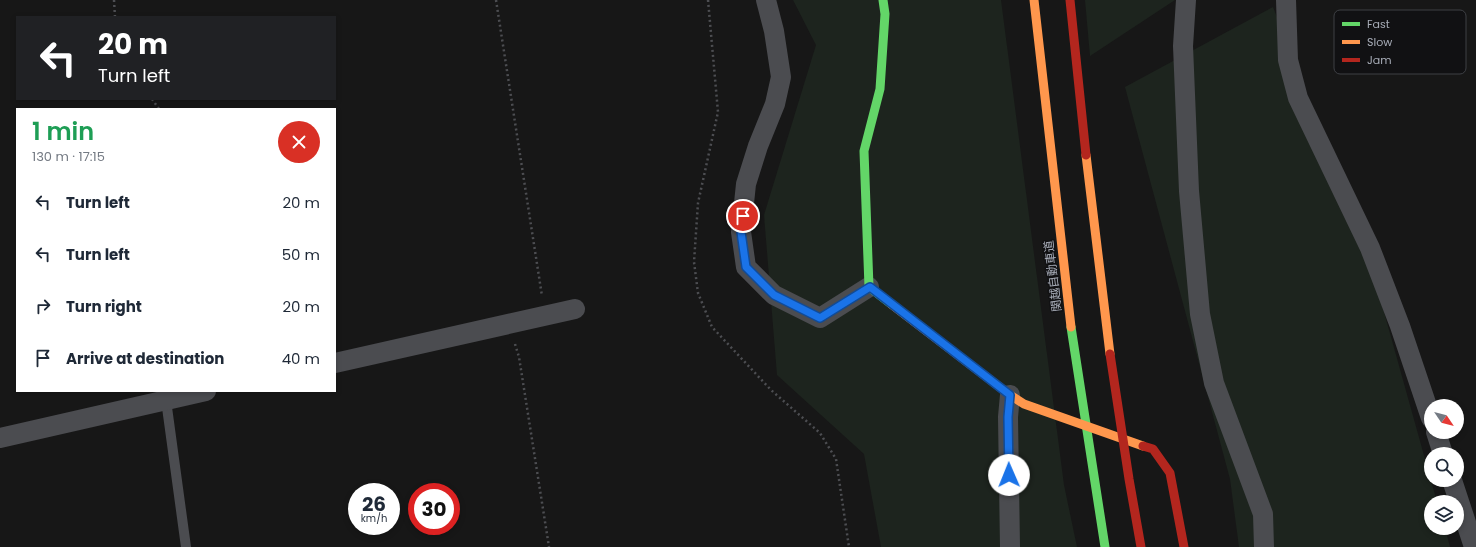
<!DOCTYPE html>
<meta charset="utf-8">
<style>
body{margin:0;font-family:Poppins,"Noto Sans JP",sans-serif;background:#f6f6f7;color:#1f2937;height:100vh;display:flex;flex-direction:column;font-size:15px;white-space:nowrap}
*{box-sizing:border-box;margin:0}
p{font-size:13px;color:#747a83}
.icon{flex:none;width:22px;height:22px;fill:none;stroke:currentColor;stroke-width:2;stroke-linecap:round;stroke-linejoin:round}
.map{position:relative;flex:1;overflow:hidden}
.drawer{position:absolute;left:16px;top:108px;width:320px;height:284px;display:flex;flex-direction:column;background:#fff;border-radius:0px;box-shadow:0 2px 6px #0003}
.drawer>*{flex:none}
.hud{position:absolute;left:16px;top:16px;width:320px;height:84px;border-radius:0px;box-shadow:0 2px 6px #0003;background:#202124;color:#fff;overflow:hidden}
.needle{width:26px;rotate:125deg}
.fabs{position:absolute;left:1424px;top:399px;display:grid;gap:8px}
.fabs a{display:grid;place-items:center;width:40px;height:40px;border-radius:50%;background:#fff;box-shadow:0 2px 6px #0003;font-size:20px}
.speed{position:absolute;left:348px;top:483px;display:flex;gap:8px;font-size:20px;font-weight:700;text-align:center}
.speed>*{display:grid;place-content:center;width:52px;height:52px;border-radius:50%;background:#fff;box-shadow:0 2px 6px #0003;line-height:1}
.speed small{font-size:10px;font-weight:400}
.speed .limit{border:6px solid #d22;background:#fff;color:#111}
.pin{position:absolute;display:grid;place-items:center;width:34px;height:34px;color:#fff;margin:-17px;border:2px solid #fff;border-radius:50%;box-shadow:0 1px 4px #0007}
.me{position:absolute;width:44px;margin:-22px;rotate:359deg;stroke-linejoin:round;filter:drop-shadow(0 0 3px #0008)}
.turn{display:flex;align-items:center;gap:14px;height:84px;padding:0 16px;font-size:18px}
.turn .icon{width:52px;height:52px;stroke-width:2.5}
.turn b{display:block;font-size:28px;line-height:34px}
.round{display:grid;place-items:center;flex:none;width:42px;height:42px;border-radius:21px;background:#f6f6f7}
.summary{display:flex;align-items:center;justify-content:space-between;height:68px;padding:0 16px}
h1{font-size:24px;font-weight:600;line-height:30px;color:#1e9e55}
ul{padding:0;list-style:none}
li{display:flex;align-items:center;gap:12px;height:52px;padding:0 16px}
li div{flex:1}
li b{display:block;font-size:15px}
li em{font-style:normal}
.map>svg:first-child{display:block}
</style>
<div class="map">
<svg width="1476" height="547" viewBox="0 0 1476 547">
<rect width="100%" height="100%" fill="#171717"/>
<!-- green -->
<path fill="#1d241e" d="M793,0H1001L1064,485L1077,547H881L864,454L777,375L764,215L816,45Z
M1085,0H1175L1090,56Z
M1273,7L1367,251L1437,502H1431V528H1445L1450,547H1239L1230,479L1125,87Z"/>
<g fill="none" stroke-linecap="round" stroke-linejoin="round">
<!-- path -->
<path stroke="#4d4e52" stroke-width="2.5" stroke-dasharray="2 3" stroke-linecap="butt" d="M114,0L115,17
M496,0L542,296
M708,0L718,112L698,203L694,262L698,293L712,327L771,390L820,433L836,459L849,547
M152,99L159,109
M515,344L519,357L549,547"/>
<!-- lane -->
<path stroke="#4b4c50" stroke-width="10" d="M166,400L186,547"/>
<!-- street -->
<path stroke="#4b4c50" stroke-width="20" d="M766,0L774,31L781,77L775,104L758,146L746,184L741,232L746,267L774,295L820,318L869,287
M1186,0L1183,46L1189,191L1200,314L1214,383L1263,514L1264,547
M1286,0L1288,60L1298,98L1370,248L1400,326L1431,418
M335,363L575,309
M1010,395L1008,417L1010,547
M1436,432L1443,454
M0,438L206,391
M1452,480L1474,547"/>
<!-- fast -->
<path stroke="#63d668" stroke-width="9" d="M883,0L885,14L880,89L864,151L869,287L891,304
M1071,327L1105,547"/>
<!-- slow -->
<path stroke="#ff974d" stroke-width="9" d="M1034,0L1071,327
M1086,155L1110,354
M891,304L1010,395L1024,404L1143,446"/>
<!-- jam -->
<path stroke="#b3261e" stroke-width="9" d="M1070,0L1086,155
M1110,354L1129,479L1141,547
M1143,446L1153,449L1170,473L1184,547"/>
</g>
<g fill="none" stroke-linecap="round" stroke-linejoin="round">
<defs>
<path id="route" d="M743,216L741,232L746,267L774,295L820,318L870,287L1010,395L1008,417L1009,475"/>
</defs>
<!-- route casing -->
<use href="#route" stroke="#114b97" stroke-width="10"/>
<!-- route -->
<use href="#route" stroke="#1a73e8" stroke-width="7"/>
</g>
<g text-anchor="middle" stroke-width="3" stroke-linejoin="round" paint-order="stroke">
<!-- street labels -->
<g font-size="12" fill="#a8adb8" stroke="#111113">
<text transform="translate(1053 276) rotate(-97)" y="4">関越自動車道</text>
</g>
</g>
<!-- legend -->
<rect x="1334" y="10" width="132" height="64" rx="6" fill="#111113" stroke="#3e4045" stroke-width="1"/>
<rect x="1342" y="22" width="18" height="4" fill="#63d668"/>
<rect x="1342" y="40" width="18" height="4" fill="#ff974d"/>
<rect x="1342" y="58" width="18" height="4" fill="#b3261e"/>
<g font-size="11" fill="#a8adb8">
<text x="1367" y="28">Fast</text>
<text x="1367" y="46">Slow</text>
<text x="1367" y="64">Jam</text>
</g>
</svg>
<div class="fabs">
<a><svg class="needle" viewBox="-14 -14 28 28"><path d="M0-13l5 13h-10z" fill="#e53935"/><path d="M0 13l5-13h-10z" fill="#747a83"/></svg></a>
<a><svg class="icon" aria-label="search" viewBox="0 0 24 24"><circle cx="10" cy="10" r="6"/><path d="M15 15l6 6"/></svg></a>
<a><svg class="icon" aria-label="layers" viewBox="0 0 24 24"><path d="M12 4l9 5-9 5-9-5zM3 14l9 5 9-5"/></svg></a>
</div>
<div class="speed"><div>26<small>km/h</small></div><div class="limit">30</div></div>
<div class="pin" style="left:743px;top:216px;background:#d93025"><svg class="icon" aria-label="arrive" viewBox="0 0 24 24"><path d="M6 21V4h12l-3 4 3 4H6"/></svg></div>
<svg class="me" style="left:1009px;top:475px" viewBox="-20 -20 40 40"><circle r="19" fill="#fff"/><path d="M0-13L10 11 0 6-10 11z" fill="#1a73e8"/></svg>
<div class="hud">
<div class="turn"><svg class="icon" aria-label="left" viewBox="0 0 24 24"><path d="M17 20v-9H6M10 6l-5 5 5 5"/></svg><div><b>20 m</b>Turn left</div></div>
</div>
<section class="drawer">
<div class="summary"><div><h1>1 min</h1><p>130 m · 17:15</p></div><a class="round" style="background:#d93025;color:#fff"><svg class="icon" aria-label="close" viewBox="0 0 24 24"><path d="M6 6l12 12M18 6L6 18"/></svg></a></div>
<ul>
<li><svg class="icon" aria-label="left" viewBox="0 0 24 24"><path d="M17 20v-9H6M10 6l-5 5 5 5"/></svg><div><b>Turn left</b></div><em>20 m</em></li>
<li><svg class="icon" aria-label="left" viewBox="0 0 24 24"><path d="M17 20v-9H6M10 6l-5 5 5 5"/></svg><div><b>Turn left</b></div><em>50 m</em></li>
<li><svg class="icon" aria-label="right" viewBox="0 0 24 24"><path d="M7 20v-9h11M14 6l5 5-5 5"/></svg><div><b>Turn right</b></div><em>20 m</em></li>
<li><svg class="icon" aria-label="arrive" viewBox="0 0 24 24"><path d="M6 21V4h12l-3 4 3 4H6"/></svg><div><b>Arrive at destination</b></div><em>40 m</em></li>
</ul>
</section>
</div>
